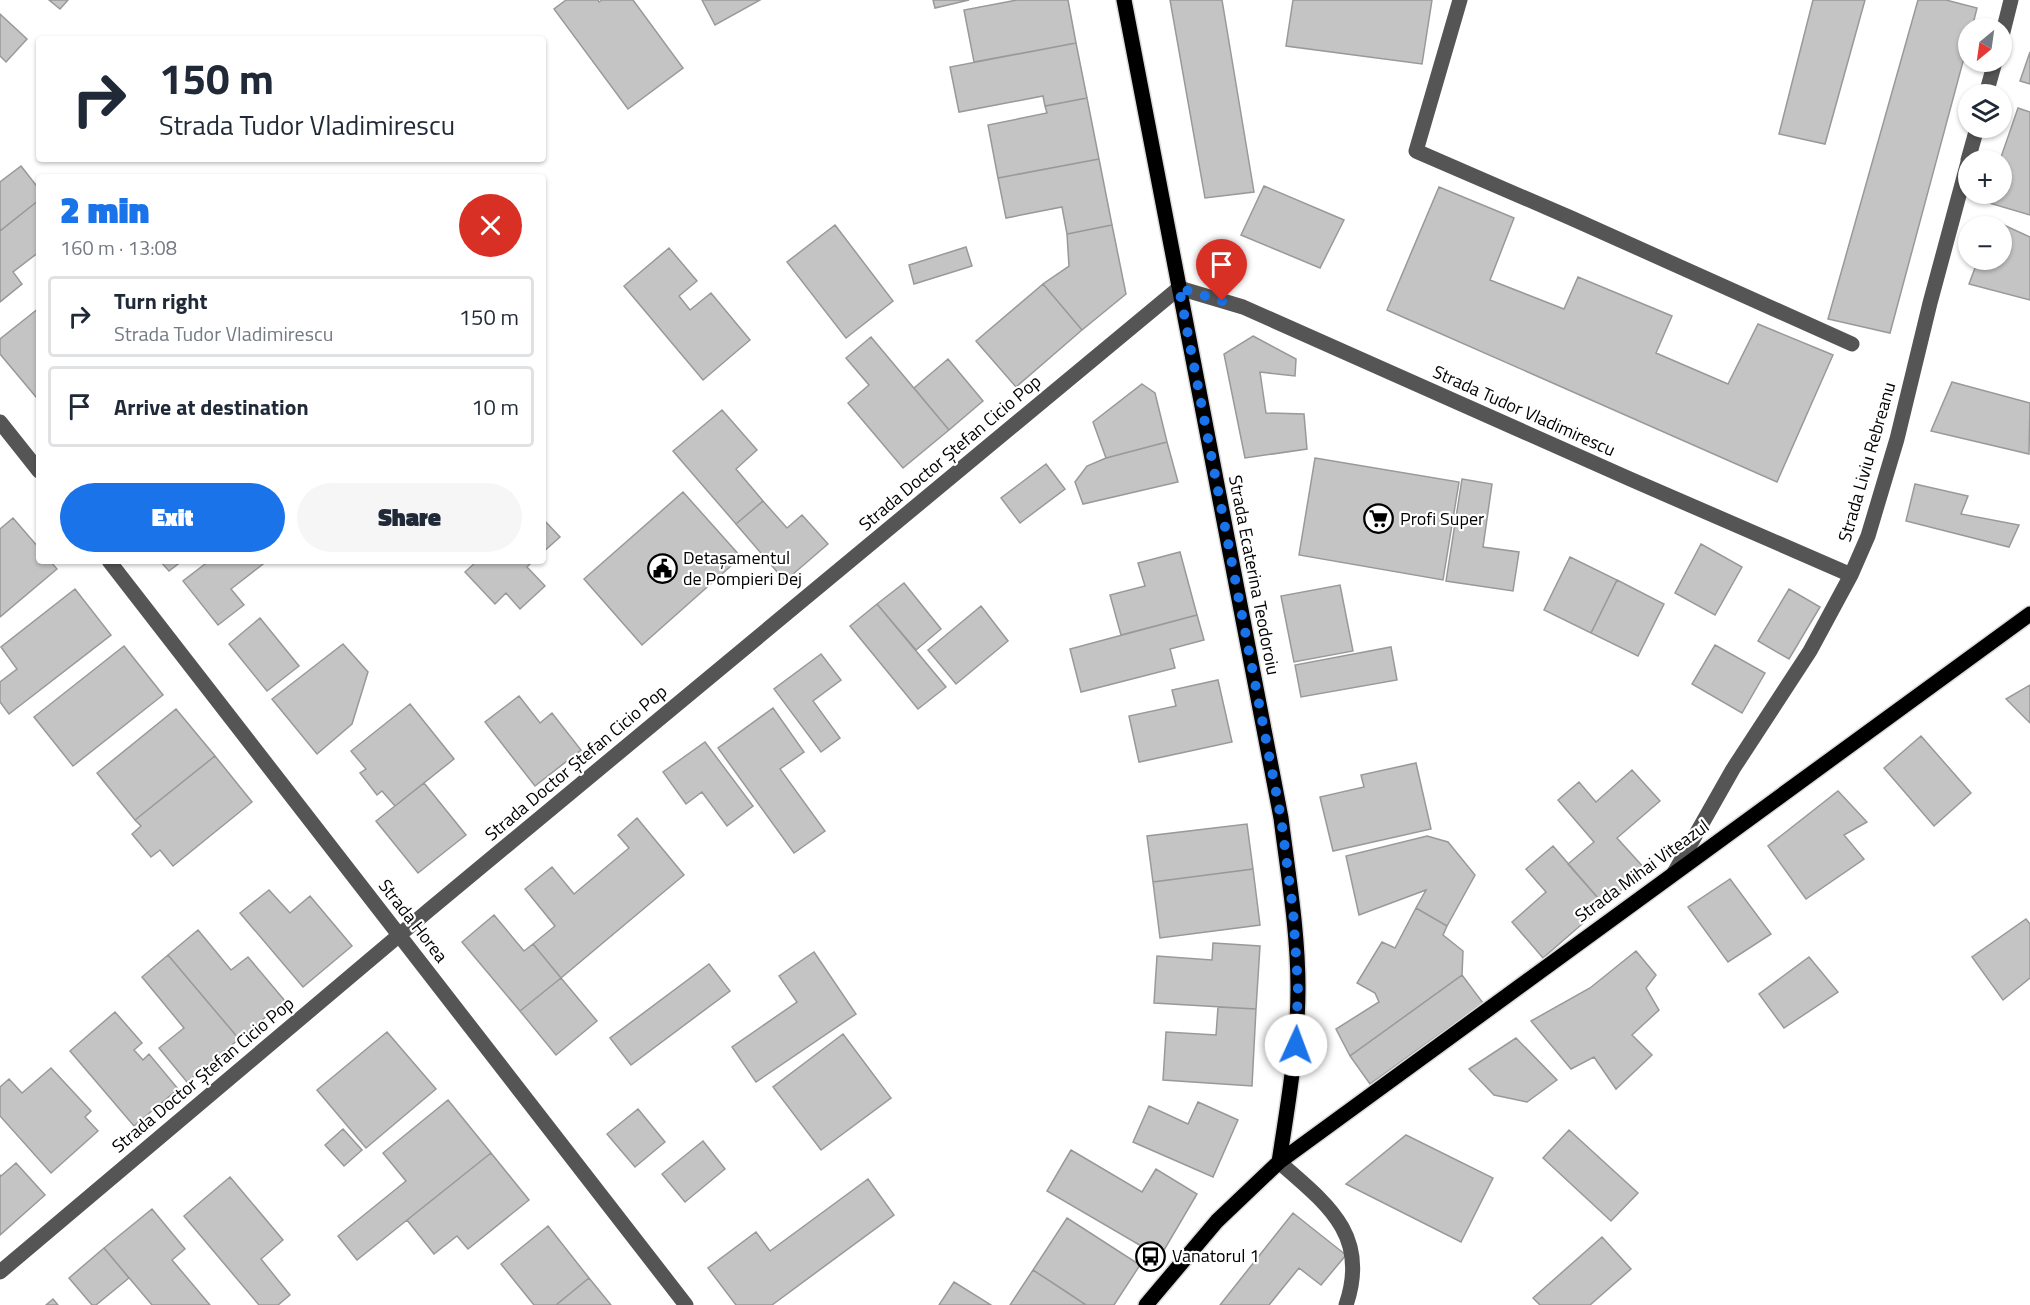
<!DOCTYPE html>
<meta charset="utf-8">
<style>
body{margin:0;font-family:"Titillium Web",sans-serif;background:#f6f6f7;color:#1f2937;height:100vh;display:flex;flex-direction:column;font-size:22px;white-space:nowrap}
*{box-sizing:border-box;margin:0}
p{font-size:20px;color:#747a83}
.icon{flex:none;width:33px;height:33px;fill:none;stroke:currentColor;stroke-width:2;stroke-linecap:round;stroke-linejoin:round}
.map{position:relative;flex:1;overflow:hidden}
.sheet{position:absolute;left:36px;top:174px;width:510px;height:390px;display:flex;flex-direction:column;background:#fff;border-radius:6px;box-shadow:0 2px 4px #0004}
.sheet>*{flex:none}
.top-card{position:absolute;left:36px;top:36px;width:510px;height:126px;border-radius:6px;box-shadow:0 2px 4px #0004;background:#fff;color:#1f2937;overflow:hidden}
.needle{width:39px;rotate:209deg}
.controls{position:absolute;left:1958px;top:18px;display:grid;gap:12px}
.controls a{display:grid;place-items:center;width:54px;height:54px;border-radius:50%;background:#fff;box-shadow:0 2px 4px #0004;font-size:30px}
.pin{position:absolute;display:grid;place-items:center;width:51px;height:51px;color:#fff;margin:-62px -26px;border-radius:50% 50% 50% 0;rotate:-45deg;box-shadow:0 0 6px #0007}
.pin .icon{rotate:45deg}
.me{position:absolute;width:66px;margin:-33px;rotate:2deg;stroke-linejoin:round;filter:drop-shadow(0 0 4px #0008)}
.turn{display:flex;align-items:center;gap:21px;height:126px;padding:0 24px;font-size:27px}
.turn .icon{width:78px;height:78px;stroke-width:2.5}
.turn b{display:block;font-size:42px;line-height:51px}
.round{display:grid;place-items:center;flex:none;width:63px;height:63px;border-radius:32px;background:#f6f6f7}
.overview{display:flex;align-items:center;justify-content:space-between;height:102px;padding:0 24px}
h1{font-size:36px;font-weight:800;line-height:45px;color:#1a73e8}
.action{display:flex;gap:12px;margin-top:auto;padding:12px 24px}
.action a{flex:1;height:69px;border-radius:36px;background:#1a73e8;color:#fff;font-size:24px;font-weight:800;line-height:69px;text-align:center}
.action a+a{background:#f6f6f7;color:#1f2937}
ul{padding:0;list-style:none}
li{display:flex;align-items:center;gap:18px;height:81px;margin:0 12px 9px;padding:0 12px;border:3px solid #e0e1e3;border-radius:6px}
li div{flex:1}
li b{display:block;font-size:22px}
li em{font-style:normal}
.map>svg:first-child{display:block}
</style>
<div class="map">
<svg width="2030" height="1305" viewBox="0 0 2030 1305">
<rect width="100%" height="100%" fill="#fff"/>
<!-- building -->
<path fill="#c4c4c4" stroke="#999" stroke-width="1.5" d="M49,0H68L60,9Z
M566,0H598L599,2L602,0H633L683,68L628,109L554,9Z
M702,0H760L715,25Z
M933,0H969L935,8Z
M1017,0H1068L1076,43L974,62L964,10Z
M1170,0H1222L1254,192L1205,198Z
M1293,0H1432L1422,64L1286,46Z
M1813,0H1865L1825,144L1779,134Z
M1918,0H1946L1977,8L1972,28H1968V43L1890,333L1828,319Z
M0,14L27,39L6,62L0,56Z
M1076,43L1087,98L1045,106L1043,96L959,112L950,67Z
M2030,52V84L2020,81Z
M1087,98L1099,159L998,178L988,125L1047,113L1045,106Z
M2018,108L2030,112V215L1986,202L1989,194H2001L2000,160Z
M1099,159L1112,225L1067,234L1062,207L1006,218L998,178Z
M21,166L39,189V200L0,231V182Z
M1264,186L1344,220L1320,268L1241,235Z
M1439,187L1514,218L1490,280L1564,309L1578,277L1672,316L1656,353L1728,384L1758,324L1833,355L1777,482L1387,310Z
M39,200V252L13,272L22,284L0,302V231Z
M1993,220L2030,237V300L1969,284L1978,260H2001V226H1990Z
M835,225L893,301L846,338L787,262Z
M1112,225L1126,294L1082,330L1043,284L1069,266L1067,234Z
M966,247L972,266L914,284L909,265Z
M669,248L697,281L679,296L690,310L711,293L750,340L703,380L624,286Z
M1043,284L1082,330L1016,387L976,341Z
M39,308V395L36,397L0,354V339Z
M1253,336L1296,359L1295,376L1260,372L1266,413L1304,414L1307,449L1245,458L1224,354Z
M871,337L949,430L903,468L848,403L869,385L846,358Z
M948,359L983,401L949,430L914,388Z
M1952,382L2030,403L2029,454L1931,431Z
M1142,384L1155,393L1167,442L1106,458L1093,422Z
M722,410L757,450L736,469L763,501L736,524L673,451Z
M1167,442L1178,482L1083,504L1075,482L1087,466L1106,458Z
M1315,458L1459,482L1443,580L1299,555Z
M1046,464L1065,489L1020,523L1001,498Z
M1462,479L1492,484L1483,547L1519,552L1513,591L1446,581Z
M1915,484L1968,496L1961,514L2019,525L2009,547L1906,521Z
M683,492L741,557L642,645L584,579Z
M763,501L787,528L802,515L828,544L785,581L736,524Z
M13,518L39,548V561H50L57,569L0,617V529Z
M543,519L560,537L543,552Z
M1701,544L1742,567L1715,615L1675,593Z
M1180,552L1197,615L1121,635L1110,595L1145,586L1138,563Z
M1570,557L1617,580L1591,633L1544,610Z
M160,561H182L169,571Z
M209,561H267L231,589L244,605L218,625L183,581Z
M477,561H533L527,567L545,586L520,609L506,593L495,604L465,572Z
M1617,580L1664,604L1638,656L1591,633Z
M904,583L941,629L916,650L877,604Z
M1340,585L1353,651L1294,662L1281,596Z
M75,589L111,635L9,714L0,702V682L17,669L1,647Z
M1789,589L1820,607L1789,659L1758,641Z
M877,604L946,687L918,709L850,626Z
M981,606L1008,641L956,684L928,650Z
M1197,615L1204,640L1170,649L1175,668L1081,692L1070,649Z
M260,618L299,666L267,691L229,644Z
M343,644L368,672L352,724L317,754L272,699Z
M1715,645L1765,673L1742,713L1692,684Z
M124,646L163,695L73,766L34,717Z
M1391,647L1397,680L1301,697L1295,665Z
M821,654L841,680L813,701L840,738L821,752L774,689Z
M1218,680L1232,742L1139,762L1129,716L1176,706L1172,690Z
M2030,685V723L2006,699Z
M519,696L540,723L552,713L581,750L535,786L485,722Z
M410,704L454,759L395,806L382,791L377,795L360,773L366,769L351,751Z
M773,708L804,752L780,769L825,831L794,853L718,748Z
M176,709L215,756L135,820L97,773Z
M1921,736L1971,793L1934,826L1884,768Z
M705,742L753,806L727,826L702,792L686,804L663,772Z
M215,756L252,802L173,866L160,850L151,857L132,834L141,826L135,820Z
M1416,763L1431,829L1333,851L1320,797L1364,787L1361,775Z
M1632,770L1660,801L1617,838L1645,869L1604,905L1568,864L1594,842L1558,800L1579,782L1596,802Z
M424,783L466,835L418,873L376,821Z
M1838,791L1867,822L1844,835L1864,859L1806,899L1768,846Z
M637,818L684,875L561,978L533,944L555,926L525,889L552,867L574,894L629,848L618,835Z
M1247,824L1253,869L1153,882L1147,836Z
M1427,836L1448,842L1475,875L1447,926L1416,908L1426,890L1359,915L1346,856Z
M1553,846L1604,905L1543,958L1512,922L1546,892L1526,869Z
M1253,869L1260,925L1160,938L1153,882Z
M1730,879L1771,934L1728,962L1688,907Z
M269,890L290,913L310,896L352,946L303,987L240,913Z
M1416,908L1447,926L1443,935L1463,951L1462,975L1350,1056L1336,1029L1379,1002L1375,993L1357,983L1382,942L1395,948Z
M494,915L524,951L533,944L561,978L520,1011L462,942Z
M2026,919L2030,924V978L2003,1000L1972,957Z
M198,930L231,970L248,957L285,1001L239,1039L168,955Z
M1213,943L1260,946L1256,1009L1154,1003L1157,956L1212,960Z
M1636,951L1656,975L1646,988L1659,1010L1632,1035L1652,1055L1616,1089L1594,1057L1571,1069L1531,1021L1590,988Z
M814,952L856,1014L756,1082L732,1047L797,1002L779,976Z
M168,955L239,1039L187,1082L159,1048L184,1028L142,977Z
M1809,957L1838,992L1784,1028L1759,994Z
M709,964L730,991L631,1065L610,1038Z
M1462,975L1483,1003L1370,1084L1350,1056Z
M561,978L597,1021L556,1055L520,1011Z
M1218,1007L1256,1009L1252,1086L1163,1080L1166,1032L1216,1035Z
M115,1012L142,1043L134,1050L143,1060L149,1054L178,1089L134,1126L70,1051Z
M387,1032L436,1089L366,1148L317,1090Z
M843,1034L891,1098L821,1150L773,1087Z
M1516,1038L1557,1080L1527,1102L1494,1095L1469,1069Z
M51,1068L91,1111L85,1117L98,1131L51,1173L0,1116V1087L9,1079L22,1093Z
M448,1100L491,1153L357,1260L338,1236L406,1181L383,1153Z
M1198,1102L1238,1120L1213,1177L1133,1142L1149,1106L1188,1124Z
M638,1109L665,1142L635,1167L607,1134Z
M343,1129L362,1150L344,1166L325,1145Z
M1569,1130L1638,1193L1611,1221L1543,1158Z
M1406,1135L1493,1178L1461,1242L1346,1184Z
M703,1141L725,1169L685,1202L662,1174Z
M1071,1150L1142,1192L1156,1169L1197,1194L1160,1257L1047,1191Z
M491,1153L529,1200L468,1249L457,1236L434,1254L407,1220Z
M16,1163L45,1195L0,1235V1175L1,1176Z
M230,1177L283,1240L261,1259L290,1295L278,1305H259L184,1216Z
M868,1179L894,1215L772,1305H736L708,1268L756,1232L770,1251Z
M152,1209L185,1249L172,1260L210,1305H152L104,1248Z
M1293,1213L1346,1255L1321,1285L1299,1268L1269,1305H1220Z
M1067,1218L1140,1265L1114,1305H1086L1033,1270Z
M548,1226L589,1278L556,1305H534L501,1264Z
M1602,1237L1631,1269L1590,1305H1540L1533,1298Z
M104,1248L129,1278L96,1305H92L69,1278Z
M1033,1270L1070,1294L1086,1305H1010Z
M589,1278L611,1305H556Z
M954,1282L991,1305H939Z
M53,1299L58,1305H46Z"/>
<g fill="none" stroke-linecap="round" stroke-linejoin="round">
<defs>
<path id="major" d="M1124,0L1281,818C1288,874 1298,931 1298,988C1298,1046 1288,1104 1279,1162
M1146,1305L1217,1221L1279,1162L2030,614"/>
</defs>
<!-- major casing -->
<use href="#major" stroke="#dbdbdb" stroke-width="18"/>
<!-- minor -->
<path stroke="#555" stroke-width="15" d="M1460,0L1416,151L1571,218L1852,344
M2001,40L2011,0
M1986,94L1995,62
M1968,160L1977,128
M0,422L39,471
M109,561L686,1305
M1674,873L1733,769L1810,651L1851,575L1868,536L1897,439L1930,303L1968,162
M1279,1162C1327,1204 1370,1235 1346,1305
M0,1272L429,910L1179,288L1243,307L1630,479L1851,575"/>
<!-- major -->
<use href="#major" stroke="#000" stroke-width="15"/>
</g>
<g fill="none" stroke-linecap="round" stroke-linejoin="round">
<!-- route -->
<path stroke="#1a73e8" stroke-width="10" stroke-dasharray="0 18" d="M1222,301L1179,288L1281,818L1293,910L1298,986L1296,1045"/>
</g>
<!-- icons -->
<defs>
<symbol id="supermarket-ring" viewBox="-11 -11 22 22"><circle r="9.5" fill="#fff" stroke="#000" stroke-width="1.5"/><path d="M-6-5.5h2.5l.6 2H6L4.5 2H-2.5L-4.4-4H-6ZM-1.5 3.2a1.3 1.3 0 1 0 .1 0ZM3 3.2a1.3 1.3 0 1 0 .1 0Z" fill="#000"/></symbol>
<symbol id="civic-ring" viewBox="-11 -11 22 22"><circle r="9.5" fill="#fff" stroke="#000" stroke-width="1.5"/><path d="M-.6-6.5H3V-4.5H.6V-3L4-1V1h2V6H-6V1h2V-1L-.6-3ZM-1.2 2.5V6h2.4V2.5Z" fill="#000"/></symbol>
<symbol id="bus-ring" viewBox="-11 -11 22 22"><circle r="9.5" fill="#fff" stroke="#000" stroke-width="1.5"/><path d="M-5-6H5V4H4V6H2V4H-2V6H-4V4H-5ZM-3.5-4V0h7V-4ZM-3.5 1.2v1.5H-2V1.2ZM2 1.2v1.5H3.5V1.2Z" fill="#000"/></symbol>
</defs>
<g fill-rule="evenodd">
<use href="#supermarket-ring" x="1362" y="502" width="33" height="33"/>
<use href="#civic-ring" x="646" y="552" width="33" height="33"/>
<use href="#bus-ring" x="1134" y="1240" width="33" height="33"/>
</g>
<g text-anchor="middle" stroke-width="4.5" stroke-linejoin="round" paint-order="stroke">
<!-- street labels -->
<g font-size="18" fill="#000" stroke="#fff">
<text transform="translate(1524 411) rotate(24)" y="6">Strada Tudor Vladimirescu</text>
<text transform="translate(950 453) rotate(-40)" y="6">Strada Doctor Ștefan Cicio Pop</text>
<text transform="translate(1867 462) rotate(-74)" y="6">Strada Liviu Rebreanu</text>
<text transform="translate(1254 575) rotate(79)" y="6">Strada Ecaterina Teodoroiu</text>
<text transform="translate(576 763) rotate(-40)" y="6">Strada Doctor Ștefan Cicio Pop</text>
<text transform="translate(1642 871) rotate(-36)" y="6">Strada Mihai Viteazul</text>
<text transform="translate(413 921) rotate(52)" y="6">Strada Horea</text>
<text transform="translate(203 1075) rotate(-40)" y="6">Strada Doctor Ștefan Cicio Pop</text>
</g>
<!-- poi labels -->
<g font-size="18" fill="#000" stroke="#fff" text-anchor="start">
<text x="1400" y="525">Profi Super</text>
<text x="683" y="564">Detașamentul<tspan x="683" dy="21">de Pompieri Dej</tspan></text>
<text x="1172" y="1262">Vanatorul 1</text>
</g>
</g>
</svg>
<div class="controls">
<a><svg class="needle" viewBox="-14 -14 28 28"><path d="M0-13l5 13h-10z" fill="#e53935"/><path d="M0 13l5-13h-10z" fill="#747a83"/></svg></a>
<a><svg class="icon" aria-label="layers" viewBox="0 0 24 24"><path d="M12 4l9 5-9 5-9-5zM3 14l9 5 9-5"/></svg></a>
<a>+</a>
<a>−</a>
</div>
<div class="pin" style="left:1222px;top:301px;background:#d93025"><svg class="icon" aria-label="arrive" viewBox="0 0 24 24"><path d="M6 21V4h12l-3 4 3 4H6"/></svg></div>
<svg class="me" style="left:1296px;top:1045px" viewBox="-20 -20 40 40"><circle r="19" fill="#fff"/><path d="M0-13L10 11 0 6-10 11z" fill="#1a73e8"/></svg>
<div class="top-card">
<div class="turn"><svg class="icon" aria-label="right" viewBox="0 0 24 24"><path d="M7 20v-9h11M14 6l5 5-5 5"/></svg><div><b>150 m</b>Strada Tudor Vladimirescu</div></div>
</div>
<section class="sheet">
<div class="overview"><div><h1>2 min</h1><p>160 m · 13:08</p></div><a class="round" style="background:#d93025;color:#fff"><svg class="icon" aria-label="close" viewBox="0 0 24 24"><path d="M6 6l12 12M18 6L6 18"/></svg></a></div>
<ul>
<li><svg class="icon" aria-label="right" viewBox="0 0 24 24"><path d="M7 20v-9h11M14 6l5 5-5 5"/></svg><div><b>Turn right</b><p>Strada Tudor Vladimirescu</p></div><em>150 m</em></li>
<li><svg class="icon" aria-label="arrive" viewBox="0 0 24 24"><path d="M6 21V4h12l-3 4 3 4H6"/></svg><div><b>Arrive at destination</b></div><em>10 m</em></li>
</ul>
<div class="action"><a>Exit</a><a>Share</a></div>
</section>
</div>
